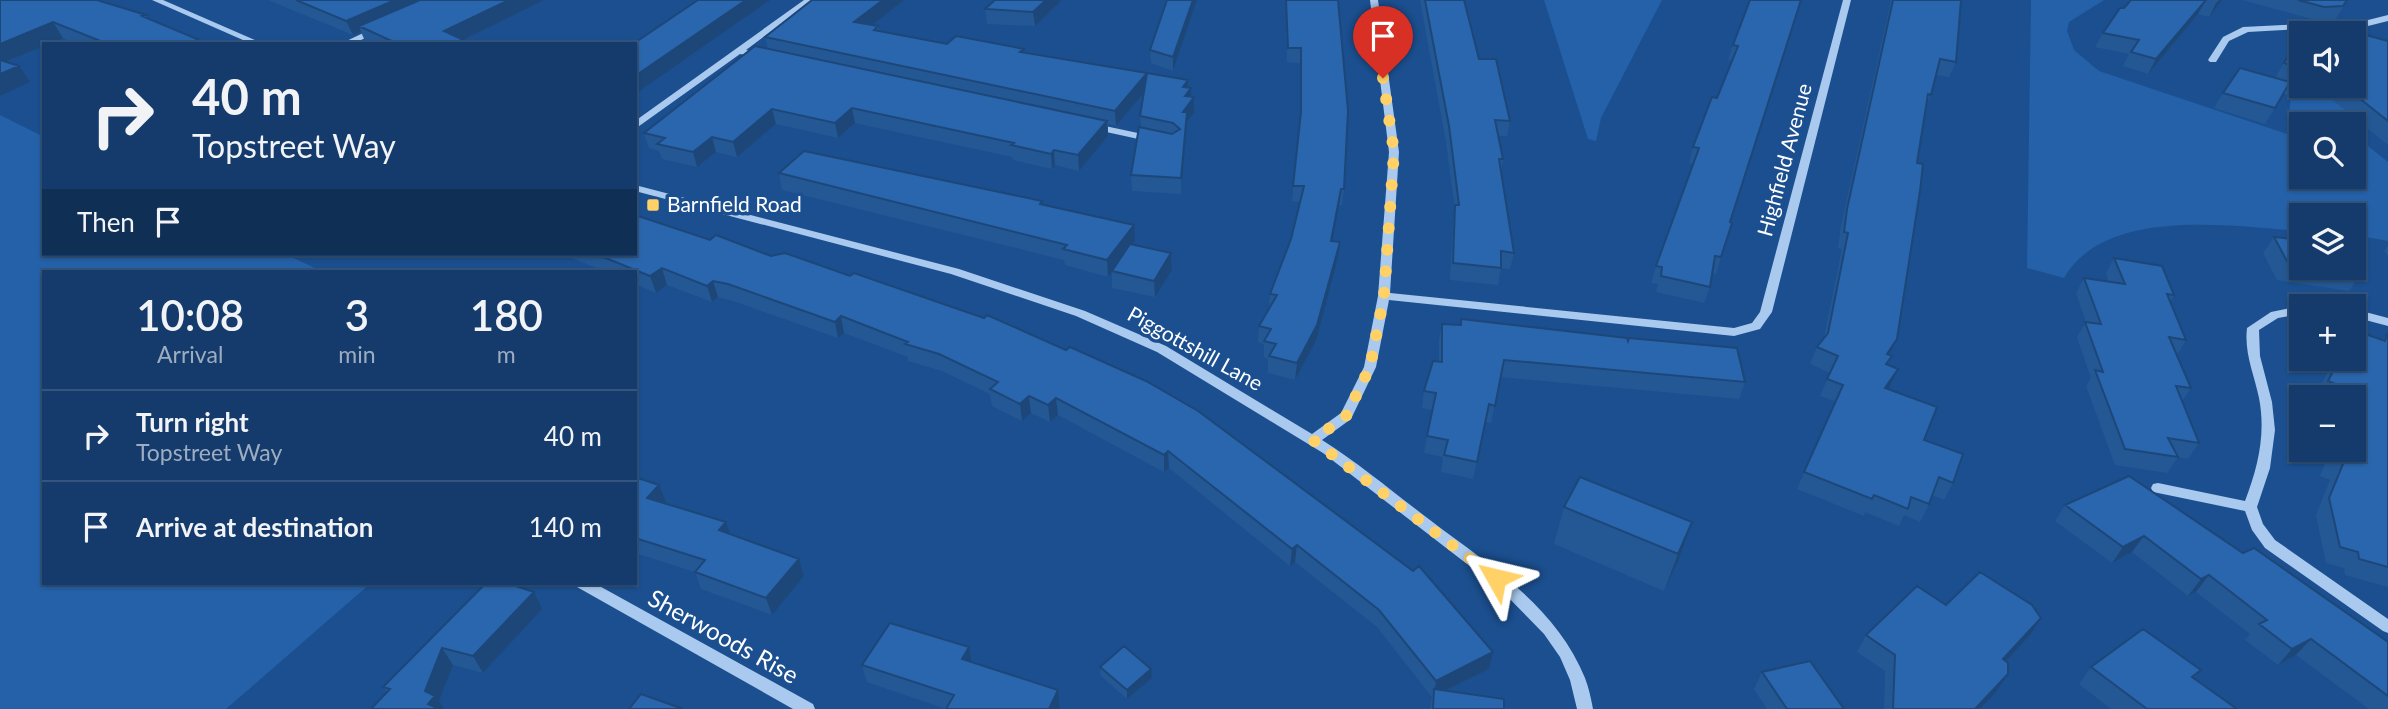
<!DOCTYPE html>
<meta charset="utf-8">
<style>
body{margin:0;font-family:Lato,sans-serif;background:#214673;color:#f1f3f6;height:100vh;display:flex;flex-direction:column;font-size:26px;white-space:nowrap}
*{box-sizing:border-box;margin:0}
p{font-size:23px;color:#9dadc1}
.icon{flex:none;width:38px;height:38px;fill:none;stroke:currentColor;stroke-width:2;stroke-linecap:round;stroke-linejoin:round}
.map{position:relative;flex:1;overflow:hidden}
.panel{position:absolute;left:42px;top:270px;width:595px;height:315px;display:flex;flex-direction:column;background:#143b6b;border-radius:0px;box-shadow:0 2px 5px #0004,0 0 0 2px #33557e}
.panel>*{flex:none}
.banner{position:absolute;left:42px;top:42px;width:595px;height:214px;border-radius:0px;box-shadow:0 2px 5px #0004,0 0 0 2px #33557e;background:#143b6b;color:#f1f3f6;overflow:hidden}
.controls{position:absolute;left:2289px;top:21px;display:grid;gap:14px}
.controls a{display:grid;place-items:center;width:77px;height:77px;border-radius:0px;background:#143b6b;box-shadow:0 2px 5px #0004,0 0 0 2px #33557e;font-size:35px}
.pin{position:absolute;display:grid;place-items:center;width:60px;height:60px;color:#fff;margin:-72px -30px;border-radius:50% 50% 50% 0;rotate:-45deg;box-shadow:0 0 7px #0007}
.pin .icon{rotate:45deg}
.me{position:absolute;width:77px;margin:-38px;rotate:307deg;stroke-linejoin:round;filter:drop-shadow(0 0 5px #0008)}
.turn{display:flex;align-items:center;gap:24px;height:147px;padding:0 35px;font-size:32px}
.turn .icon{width:91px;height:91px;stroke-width:2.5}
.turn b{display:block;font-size:49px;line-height:60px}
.then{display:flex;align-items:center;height:66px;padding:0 35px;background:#0003;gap:14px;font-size:26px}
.eta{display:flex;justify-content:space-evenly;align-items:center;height:119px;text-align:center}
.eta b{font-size:42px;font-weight:600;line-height:49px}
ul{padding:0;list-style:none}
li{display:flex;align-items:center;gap:21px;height:91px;padding:0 35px;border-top:2px solid #33557e}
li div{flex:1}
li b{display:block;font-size:26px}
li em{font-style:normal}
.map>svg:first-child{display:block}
</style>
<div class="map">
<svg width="2388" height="709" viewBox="0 0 2388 709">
<rect width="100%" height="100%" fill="#1b4f8f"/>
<!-- green -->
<path fill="#2461a8" d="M1544,0H1662L1601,118L1596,141L1588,139Z
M2031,0H2104L2069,22L2067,31L2074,50L2099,71L2287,134L2291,96L2250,80L2257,73L2325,93L2373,119L2348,117L2352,124H2301V177H2354V126L2368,146L2388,162V241L2354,235V215H2301V231C2231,226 2105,206 2064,278L2027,268Z
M0,115L44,137V254H285L321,271H44V583H371L226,709H0Z"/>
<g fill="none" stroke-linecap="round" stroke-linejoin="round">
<!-- minor -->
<path fill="#a9c9ee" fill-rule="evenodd" d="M152,0H163L264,44H252Z
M804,0H813L746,50L765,54V58L740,54L635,129V121Z
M1370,0H1378L1399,152L1390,293L1734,328L1752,323L1760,312L1843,0H1851L1772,312L1760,329L1734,336L1389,300L1376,367L1351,419L1322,440C1360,464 1394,493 1430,520C1489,565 1556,606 1585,678C1589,688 1591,699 1593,709H1577L1570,680L1560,657L1544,634L1502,591L1323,453L1157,352L1076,316L951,274L635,191V185L959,269L1085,311L1166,346L1312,434L1341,413L1364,367L1378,296L1389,152Z
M2388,15V21L2364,27H2341L2349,33H2339L2327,25L2331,22L2364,21Z
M2320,23L2323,24V28L2248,32L2229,41L2216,62H2210L2208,60L2223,37L2243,27Z
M376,27L379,28V32L352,44H340Z
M1091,123L1152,136L1157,139L1152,142L1088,128V124Z
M2301,306V314L2278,318L2259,330L2260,356L2272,402L2275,430L2270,468L2257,507L2263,524L2275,540L2388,619V633L2383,631L2265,548L2252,530L2245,511L2158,493L2153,492L2151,488L2153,484L2158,483L2245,501C2258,467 2266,434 2259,398C2254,374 2244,353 2247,328L2271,312Z
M2354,309L2388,318V326L2354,317Z
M575,583H594L813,704L815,709H793L577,587Z"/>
</g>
<!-- wall -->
<path fill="#245895" d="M0,0L146,15L148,19L199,44H77L63,38L44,44V46L6,62L30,82L0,96Z
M268,0H544L463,40L472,44H372L365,41L361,32L353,35Z
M812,0H904L872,25L878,26L879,30L947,44L1024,53L1188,88L1194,113L1187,122L1181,194L1132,191L1131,175L1141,127L1140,116L1144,93L1116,126L1108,124V136L1079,171L1055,165L1052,169L1013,160L1012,157L855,123L838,138L776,124L737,157L716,152L697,167L662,159L659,151L649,148L644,133L768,49L765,37Z
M995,0H1062L1035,26L987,24L985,9Z
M1197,0L1173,71L1151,63L1150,50Z
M1286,0L1344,189L1342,205H1339L1333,241L1338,258L1316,341L1295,380L1268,373V359L1264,357V344L1258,342L1259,326L1269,308L1270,294L1291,239L1300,202L1292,201L1300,120V63L1287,62Z
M1420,0H1464L1479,59L1510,121L1507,136H1498L1503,159L1501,171L1514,253L1510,269L1501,268L1498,285L1450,280L1453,221L1455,209L1446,142Z
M1750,0L1730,222L1721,257L1716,274L1712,273L1710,287L1704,303L1656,292L1658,284L1651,283L1656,266L1693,164L1689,163L1693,147L1717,98L1732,61L1728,60L1733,45Z
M1891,0H1961L1956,62L1949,77L1936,75L1931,95L1926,107L1917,163L1897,339L1890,355L1892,356L1888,364L1898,369L1888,389L1953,483L1944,500L1932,495L1929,504L1920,522L1904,515L1899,526L1865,512L1864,516L1797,489L1835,401L1820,396L1830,373L1810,364L1817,347L1824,338L1842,249L1838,248L1841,226Z
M2131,0H2222L2209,17L2198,14L2148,74L2123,66L2129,54L2095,47L2103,33Z
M2242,0H2348L2335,20H2316Z
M2301,34V86L2290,83L2265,124L2214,108L2223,93L2275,78Z
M2388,41V145L2323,92L2301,86H2354Z
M779,173L1042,204L1135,241L1132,244L1172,270L1155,297L1112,288V272L1108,277L1065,265L1064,260L782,190Z
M2274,237L2300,240L2301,238V268H2354L2361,274L2349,291L2277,280L2263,253Z
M710,240L850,276L984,318L1493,652L1489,669L1446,691L1504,709H1430L1432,697L1377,627L1295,562L1290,566L1169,468L1164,472L1058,415L1050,422L1031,413L1022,421L992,406L990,394L942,371L908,361V357L844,333L838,338L733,301L718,297L712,302L667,285L656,293L635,284V271H604L562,254H635Z
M2388,246V256L2384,251Z
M2114,258L2174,295L2170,302L2186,340L2177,355L2191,388L2182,401L2199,443L2188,459L2178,457L2167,473L2115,465L2086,386L2091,378L2077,337L2086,322L2076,293L2084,278L2109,282L2106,273Z
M1461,319L1628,341L1745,382L1739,399L1500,377L1491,423L1486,422L1473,479L1441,472L1443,457L1424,453L1432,410L1422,408L1424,391L1439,362V340L1442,324L1460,325Z
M2387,334H2388V587L2345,575L2344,568L2326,563L2316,515L2330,480L2320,476L2330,450H2354V397H2315L2330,368L2317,363L2319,359H2354L2382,340Z
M635,477L666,502L665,503L726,522L730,534L804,576L772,615L701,589L695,572L635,553Z
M2065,505L2243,553L2388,642V709H2369L2296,655L2278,665L2245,640L2250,634L2196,592L2188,596L2132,552L2112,563L2055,521Z
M1564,507L1692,522L1679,559L1664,591L1554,544Z
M486,583L542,609L483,673L453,665L439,701L444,709H371L387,692L383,687Z
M1946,605L2030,635L2005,661L2008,674L1997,691L1980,709H1884L1885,671L1857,652L1866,635Z
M972,662L1058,690L1060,709H946L867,682L862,665Z
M1100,667L1152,678L1127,699L1101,676Z
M2091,667L2201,670L2194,678L2237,709H2111L2079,684Z
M1762,672L1844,709H1767L1754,689Z"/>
<!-- shaded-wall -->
<path fill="#1d4779" d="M395,0H434L359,26L361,32L353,35L346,21Z
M509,0H544L455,44L444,31Z
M746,0H770L635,94V76Z
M883,0H904L857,37L854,22Z
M1046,0H1062L1035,26L1033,12Z
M1193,0H1197L1173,71V57Z
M2206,0L2198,14L2148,74L2156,59Z
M2219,0H2222L2209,17L2216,3Z
M53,22L63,38L50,44H44V46L0,64V44Z
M197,39L199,44H191L190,42Z
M19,66L30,82L0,96V74Z
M1147,73L1148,88L1116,126L1115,111Z
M1188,80V91L1191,88V102L1194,97V113L1187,122L1181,194L1184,128L1183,87Z
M852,108L855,123L838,138L835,123Z
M772,109L776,124L737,157L733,142Z
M1107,121L1108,136L1079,171L1078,155Z
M712,137L716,152L697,167L693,152Z
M1054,150L1055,165L1052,169L1051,154Z
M1341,189L1339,205L1330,257L1331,241Z
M1134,225L1135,241L1108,277L1107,260Z
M1340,242L1338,258L1316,341L1295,380L1297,363Z
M1171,253L1172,270L1155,297L1154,281Z
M662,268L667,285L656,293L650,276Z
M713,281L718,297L712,302L707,286Z
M841,316L844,333L838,338L835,322Z
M1897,339L1889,356L1887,354Z
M1898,369L1890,386L1877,405L1885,388Z
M1029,396L1031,413L1022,421L1020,404Z
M1056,398L1058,415L1050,422L1048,405Z
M1168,451L1169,468L1164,472V455Z
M659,485L666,502L654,515L647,498Z
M726,522L732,539L719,530Z
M1692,522L1679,559L1664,591L1678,554Z
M2144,536L2132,552L2112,563L2123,547Z
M1297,545L1295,562L1290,566L1292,549Z
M799,559L804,576L772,615L766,598Z
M2209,575L2196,592L2188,596L2201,579Z
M534,592L542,609L483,673L473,656Z
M2041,618L2030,635L1992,676L2003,659Z
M2311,639L2296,655L2278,665L2292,649Z
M969,647L972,665L962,659Z
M442,648L453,665L439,701L444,709H431L428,704L425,691Z
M1493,652L1489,669L1433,697L1436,681Z
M1151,669L1152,678L1127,699V690Z
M2008,674L1997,691L1980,709H1975Z
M1058,690L1060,709H1049Z"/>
<!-- building -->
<path fill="#2a66ad" stroke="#1d4779" stroke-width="2" d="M0,0H97L146,15L142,16L197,39L190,42L194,44H108L53,22L0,44Z
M296,0H395L346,21Z
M420,0H509L444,31L472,44H398L359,26Z
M698,0H746L635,76V44H633Z
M812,0H883L854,22L878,26L874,30L947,44L956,36L1024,49L1020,52L1147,73L1115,111L765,37Z
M995,0H1046L1033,12L985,9Z
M1167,0H1193L1173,57L1150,50Z
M1286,0H1338L1348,111L1344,189H1341L1331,241L1340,242L1317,325L1297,363L1269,356L1276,344L1264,341L1271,329L1259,326L1277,295L1270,294L1291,239L1304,186H1293L1301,112V48H1288Z
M1425,0H1464L1479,59H1496L1510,121L1495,120L1503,159H1499L1514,253L1501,251V268L1453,263L1455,205H1459L1449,126Z
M1750,0H1801L1730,222L1732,223L1721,257L1715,256L1710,287L1661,276L1662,267L1656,266L1699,148L1693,147L1712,97L1717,98L1738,46L1733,45Z
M1893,0H1961L1956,62L1940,59L1931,95L1928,94L1917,163L1923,164L1920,191L1897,339L1887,354L1892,356L1886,364L1898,369L1885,388L1937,407L1924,440L1963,454L1953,483L1939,477L1929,504L1911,497L1908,509L1874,495L1872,499L1804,472L1843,385L1827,379L1838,356L1817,347L1828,333L1848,233L1844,232L1847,209Z
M2131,0H2206L2156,59L2131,52L2139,40L2103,33L2120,8H2124Z
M2298,0H2347L2343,6L2324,7Z
M2310,20L2388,41V121L2344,86H2354V33H2302Z
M2301,34V68L2284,63Z
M755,46L1107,121L1078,155L1054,150L1051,154L1011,145L1014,143L852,108L835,123L772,109L733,142L712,137L693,152L657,144L665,138L644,133Z
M0,60L19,66L0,74Z
M2240,68L2290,82L2275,108L2223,93Z
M1147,73L1188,80L1183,87L1191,88L1185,96L1194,97L1183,112H1187L1181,178L1131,175L1139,127L1172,134L1180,129L1173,123L1140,116Z
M804,151L1042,201L1040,204L1134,225L1107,260L1063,249L1067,245L779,173Z
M635,215L710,240L716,235L771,256L785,253L850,276L854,273L984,318L987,315L1066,350L1070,347L1146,381L1198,411L1413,571L1419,566L1493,652L1436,681L1379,610L1297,545L1292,549L1168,451L1164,455L1056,398L1048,405L1029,396L1020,404L990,389L998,382L939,354L905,344L908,342L841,316L835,322L728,284L713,281L707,286L662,268L650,276L596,254H635Z
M2274,237L2301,240V265L2288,263Z
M1130,244L1171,253L1154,281L1112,271Z
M2114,258L2162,266L2174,295L2167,294L2186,340L2169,337L2191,388L2176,386L2199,443L2168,438L2178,457L2125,449L2095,370L2103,372L2085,322L2101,324L2084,278L2125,284Z
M2354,263L2361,274L2319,268H2354Z
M1461,319L1627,338L1628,341L1629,338L1737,348L1745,382L1504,360L1495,406L1489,404L1477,462L1444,455L1448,440L1427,436L1436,393L1424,391L1433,361L1442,362V324L1461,325Z
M2354,330L2385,341L2387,334H2388V567L2359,559L2358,552L2340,547L2329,498L2343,464L2333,459L2337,450H2354V397H2341L2345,388L2328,381L2339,359H2354Z
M2129,476L2243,553L2254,548L2388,642V696L2311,639L2292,649L2259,624L2267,620L2209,575L2201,579L2144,536L2123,547L2065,505Z
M635,477L659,485L647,498L726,522L719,530L799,559L766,598L695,572L705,560L635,538Z
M1580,477L1692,522L1678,554L1564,507Z
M1980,572L2032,605L2041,618L2003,659L2008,663V674L1975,709H1893L1895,655L1866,635L1917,586L1946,605Z
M486,583H507L534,592L473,656L442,648L425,691L435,696L428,704L435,707L432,709H371L390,689L383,687Z
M890,623L969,647L962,659L1058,690L1049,709H946L954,695L862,665Z
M2143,629L2201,670L2192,677L2237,709H2147L2091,667Z
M1124,646L1151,669L1127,690L1100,667Z
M1810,661L1844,709H1787L1762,672Z
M1434,689L1504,699V709H1433Z
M641,694L683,709H629Z"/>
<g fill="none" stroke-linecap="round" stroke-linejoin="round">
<!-- route -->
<path stroke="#ffd166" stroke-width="12" stroke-dasharray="0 21.6" d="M1383,78L1394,152L1384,296L1370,367L1346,416L1313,440L1496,578"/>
</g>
<!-- markers -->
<rect fill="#ffd166" stroke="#1b4f8f" stroke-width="2.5" x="646" y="198" width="14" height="14" rx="3.5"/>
<g text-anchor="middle" stroke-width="7" stroke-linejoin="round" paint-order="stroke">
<!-- street labels -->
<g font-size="21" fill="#fff" stroke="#1b4f8f">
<text transform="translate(1785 160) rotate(-75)" y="7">Highfield Avenue</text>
<text transform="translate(1195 349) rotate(29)" y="7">Piggottshill Lane</text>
</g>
<!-- poi labels -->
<g font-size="21" fill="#fff" stroke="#1b4f8f" text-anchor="start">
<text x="667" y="212">Barnfield Road</text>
</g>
<!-- near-street labels -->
<g font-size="24" fill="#fff" stroke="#1b4f8f">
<text transform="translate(723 637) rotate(29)" y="8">Sherwoods Rise</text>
</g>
</g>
</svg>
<div class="controls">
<a><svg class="icon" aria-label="sound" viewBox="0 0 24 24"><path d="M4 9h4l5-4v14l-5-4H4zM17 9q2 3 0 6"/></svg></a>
<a><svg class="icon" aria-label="search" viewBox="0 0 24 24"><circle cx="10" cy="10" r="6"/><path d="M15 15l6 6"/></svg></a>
<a><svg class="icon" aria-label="layers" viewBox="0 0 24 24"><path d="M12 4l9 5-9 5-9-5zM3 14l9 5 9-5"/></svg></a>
<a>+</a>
<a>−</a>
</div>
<div class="pin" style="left:1383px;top:78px;background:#d93025"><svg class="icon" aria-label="arrive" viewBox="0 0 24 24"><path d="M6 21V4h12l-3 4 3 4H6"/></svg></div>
<svg class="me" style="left:1496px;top:578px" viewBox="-20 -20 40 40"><path d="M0-17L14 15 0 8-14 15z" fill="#ffd166" stroke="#fff" stroke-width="4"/></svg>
<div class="banner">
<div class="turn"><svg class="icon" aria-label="right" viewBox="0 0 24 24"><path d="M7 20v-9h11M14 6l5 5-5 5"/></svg><div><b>40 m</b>Topstreet Way</div></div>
<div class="then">Then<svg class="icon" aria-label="arrive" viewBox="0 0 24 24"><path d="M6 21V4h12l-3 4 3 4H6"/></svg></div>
</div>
<section class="panel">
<div class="eta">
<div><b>10:08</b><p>Arrival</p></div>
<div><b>3</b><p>min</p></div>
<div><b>180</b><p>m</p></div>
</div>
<ul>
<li><svg class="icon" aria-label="right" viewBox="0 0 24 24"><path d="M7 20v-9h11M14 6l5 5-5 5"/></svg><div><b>Turn right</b><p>Topstreet Way</p></div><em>40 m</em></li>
<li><svg class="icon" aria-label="arrive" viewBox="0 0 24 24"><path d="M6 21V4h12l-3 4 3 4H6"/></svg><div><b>Arrive at destination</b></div><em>140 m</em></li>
</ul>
</section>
</div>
